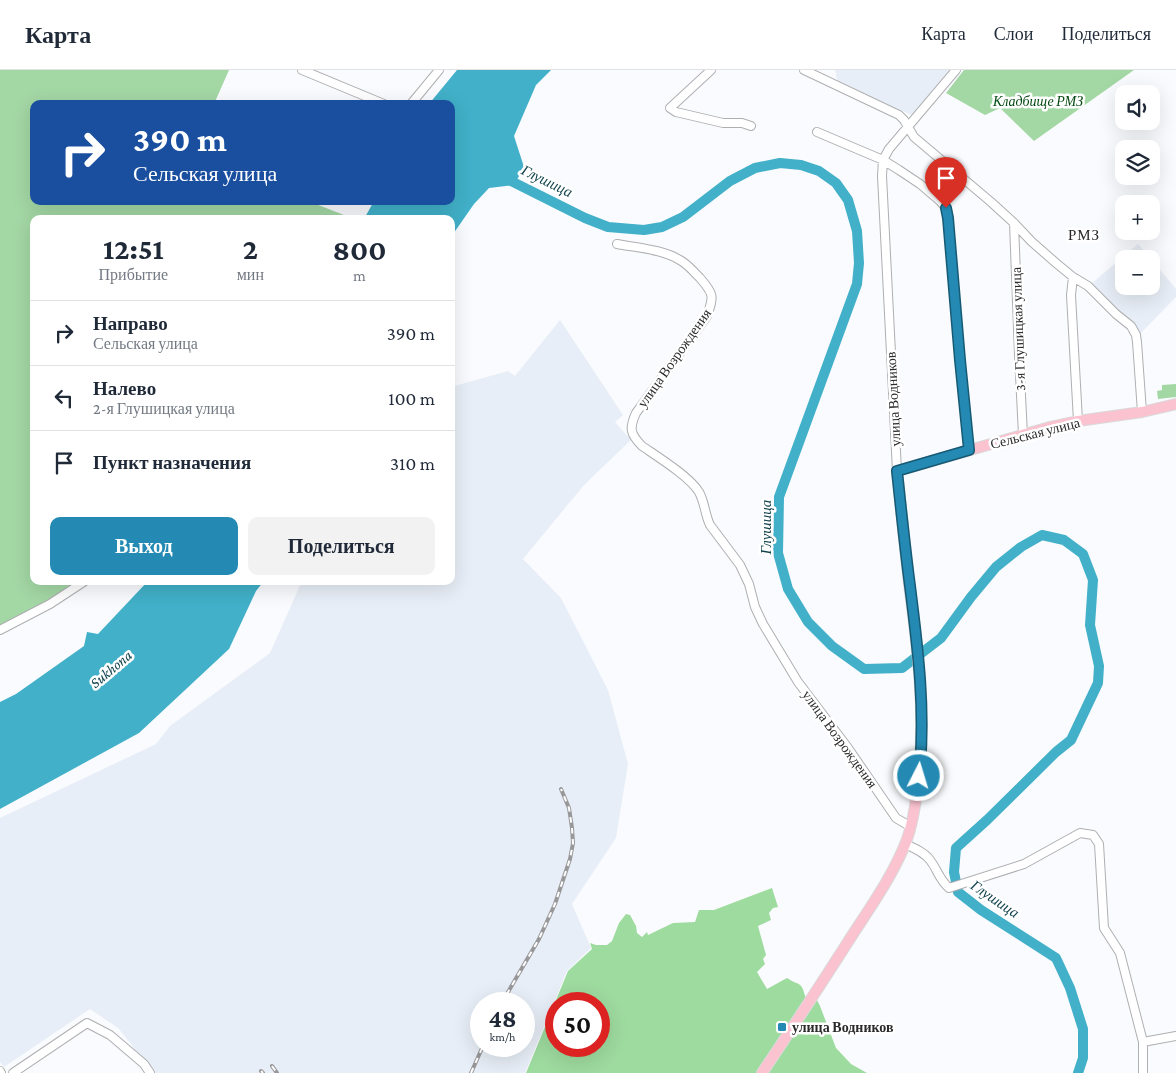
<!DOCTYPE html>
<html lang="ru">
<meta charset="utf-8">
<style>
body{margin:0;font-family:"Crimson Pro",serif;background:#f2f2f3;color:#1f2937;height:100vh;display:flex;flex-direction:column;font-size:19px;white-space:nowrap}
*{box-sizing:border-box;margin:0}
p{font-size:16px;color:#747a83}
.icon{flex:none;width:28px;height:28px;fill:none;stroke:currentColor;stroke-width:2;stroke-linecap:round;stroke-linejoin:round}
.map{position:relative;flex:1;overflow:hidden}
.panel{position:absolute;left:30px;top:145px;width:425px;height:370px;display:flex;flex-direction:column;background:#fff;border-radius:10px;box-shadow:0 5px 20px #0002}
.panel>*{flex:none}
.banner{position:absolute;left:30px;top:30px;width:425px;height:105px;border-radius:10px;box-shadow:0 5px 20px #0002;background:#1a4fa0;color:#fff;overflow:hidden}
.buttons{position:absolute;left:1115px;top:15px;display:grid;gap:10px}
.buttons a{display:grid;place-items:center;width:45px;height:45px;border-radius:10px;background:#fff;box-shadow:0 5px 20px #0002;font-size:25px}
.speed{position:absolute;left:470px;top:922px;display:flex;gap:10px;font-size:25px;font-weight:700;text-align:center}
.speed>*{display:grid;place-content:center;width:65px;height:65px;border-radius:50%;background:#fff;box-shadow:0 5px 20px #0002;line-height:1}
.speed small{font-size:12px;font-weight:400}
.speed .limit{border:8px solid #d22;background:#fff;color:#111}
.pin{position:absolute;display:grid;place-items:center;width:42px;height:42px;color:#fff;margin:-51px -21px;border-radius:50% 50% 50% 0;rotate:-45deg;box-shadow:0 0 5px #0007}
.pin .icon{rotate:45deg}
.me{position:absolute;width:55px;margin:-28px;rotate:5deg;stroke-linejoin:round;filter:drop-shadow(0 0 4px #0008)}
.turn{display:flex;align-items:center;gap:18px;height:105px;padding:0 20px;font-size:22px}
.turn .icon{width:65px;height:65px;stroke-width:2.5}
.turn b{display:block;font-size:35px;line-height:42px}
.eta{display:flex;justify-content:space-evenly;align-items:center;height:85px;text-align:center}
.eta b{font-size:30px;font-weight:700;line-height:35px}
.cta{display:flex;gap:10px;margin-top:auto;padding:10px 20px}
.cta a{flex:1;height:58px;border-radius:10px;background:#248ab3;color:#fff;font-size:20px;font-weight:700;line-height:58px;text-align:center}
.cta a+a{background:#f2f2f3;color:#1f2937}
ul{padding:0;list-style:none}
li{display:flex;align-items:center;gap:15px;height:65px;padding:0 20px;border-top:1px solid #e0e1e3}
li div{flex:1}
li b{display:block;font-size:19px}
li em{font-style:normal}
header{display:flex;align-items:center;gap:30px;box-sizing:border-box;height:70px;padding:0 25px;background:#fff;border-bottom:1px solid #e0e1e3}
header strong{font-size:24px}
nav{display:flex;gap:28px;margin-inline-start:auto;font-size:18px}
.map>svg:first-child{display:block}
</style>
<header>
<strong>Карта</strong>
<nav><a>Карта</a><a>Слои</a><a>Поделиться</a></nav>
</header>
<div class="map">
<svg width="1176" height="1003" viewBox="0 0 1176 1003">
<rect width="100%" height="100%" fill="#fafbfe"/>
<!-- built -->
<path fill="#e8eef7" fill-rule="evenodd" d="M835,0H953L914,46L842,15L837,10Z
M1138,174L1151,189H1124V216H1151V189L1176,219V227L1140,264L1090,215Z
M560,250L623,345L615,352L631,370L584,415L523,489L561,528L608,620L628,694L616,768L572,834L591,878L567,901L525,1003H151L131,974L118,958L90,939L4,997L0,992V748L156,674L170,656L270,583L302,511H451V317L508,301L515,306ZM481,934H524V976H481Z"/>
<!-- green -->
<path fill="#a3d7a4" d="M0,0H229L214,34H34V131H308L344,145L342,149H34V511H80L64,524L0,564Z
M964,0H1134L1034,71L1000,38L985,45L946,23Z
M1176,314V327L1158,329L1157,321L1162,320V315Z"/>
<!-- forest -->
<path fill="#9edb9f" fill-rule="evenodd" d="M772,818L778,837L773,838L769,843L771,850L758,856L766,885L763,889L765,894L757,902L767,919L787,908C801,917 801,910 806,929L757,1003H526L568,901L592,879L590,873L596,875H607L612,871L619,853L626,844L630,845L636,856L637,863L642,867L647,862L648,865L673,853L695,852L699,840H714ZM556,934H599V976H556Z
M817,930L820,936L836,978L851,994L867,1003H768Z"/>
<!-- water -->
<path fill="#41b0c8" d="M457,0H551L536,15L514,66L524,97L514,115L489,118L474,134L451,167V149H364L374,131H451V34H429Z
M148,511H264L256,521L229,579L139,663L0,739V632L16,624L84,576L87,562L98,564Z"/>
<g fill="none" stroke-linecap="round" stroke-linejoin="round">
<!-- river -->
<path stroke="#41b0c8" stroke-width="10" d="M503,107L585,148L608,157L644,160L662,157L683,147L730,111L755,98L780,93L801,95L819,101L836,113L848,130L857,161L859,193L857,214L779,427L778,483L788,519L808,552L832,576L864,599L902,598L941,568L971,527L996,497L1021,477L1042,465L1064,470L1083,484L1093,510L1090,555L1099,596L1098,613L1071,670L1056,682L987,750L956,778L954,802L958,822L981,840L1056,888L1070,918L1083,959V988L1078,1003"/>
<defs>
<path id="minor" d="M302,0L384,34
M711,0L670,38L676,42L723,53H742L751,56
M804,0L899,45L904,50L914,67L991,132L1014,153L1032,172L1056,193L1073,207L1088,216L1116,244L1131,256L1136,265L1137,272L1142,342
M411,34L439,0
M817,62L883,90L899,100L920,114L940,131L946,138L948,148L960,290L969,380
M1014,153L1019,285L1023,365
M617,174C638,178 664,179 683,192C690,197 695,203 700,208C714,224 714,226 707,246L636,343C629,358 630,364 642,376C658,387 690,407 699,422C705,433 705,445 710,455L740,495L749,514L755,537L763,554L798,612L848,678L896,748L911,757
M1073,207L1071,225L1078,351
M897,401L882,106L883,90L889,79L956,0
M0,560L50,534L85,511
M905,774C914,778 924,782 930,790C938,800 938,808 949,818L1024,794L1080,763L1093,765L1099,774L1104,858L1120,883L1143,972V1003
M1143,972L1176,966
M0,1001L1,1003
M13,1003L87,953L110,965L144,994L150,1003"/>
<path id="major" d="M762,1003C793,957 823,911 853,864C872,835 893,805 906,772C913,753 916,733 918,713C926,646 918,580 909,514C905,476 901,439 897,401L1050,357L1078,351L1142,342L1176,334"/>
</defs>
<!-- minor casing -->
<use href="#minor" stroke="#aeafb1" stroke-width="10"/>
<!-- major casing -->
<use href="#major" stroke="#d9d9d9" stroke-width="12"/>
<!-- minor -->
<use href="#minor" stroke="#fff" stroke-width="8"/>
<!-- major -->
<use href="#major" stroke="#fbc2d0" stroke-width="10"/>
<defs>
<path id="rail" d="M501,934L539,869L555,834L570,789L573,773L572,758L569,738L561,719
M272,996L277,1003
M261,1001L263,1003
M471,1003L483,976"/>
</defs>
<!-- rail casing -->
<use href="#rail" stroke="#98989a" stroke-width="4"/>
<!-- rail -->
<use href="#rail" stroke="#fff" stroke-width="2" stroke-dasharray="5.5" stroke-linecap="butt"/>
</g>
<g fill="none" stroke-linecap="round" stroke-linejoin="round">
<defs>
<path id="route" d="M919,706C926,643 918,579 910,516C905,478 901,439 897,401L969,380L960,290L948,148L946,138"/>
</defs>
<!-- route casing -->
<use href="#route" stroke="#175a74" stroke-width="12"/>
<!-- route -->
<use href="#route" stroke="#248ab3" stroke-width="9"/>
</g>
<!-- markers -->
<rect fill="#248ab3" stroke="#fff" stroke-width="2" x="777" y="952" width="10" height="10" rx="2.5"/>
<g text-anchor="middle" stroke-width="5" stroke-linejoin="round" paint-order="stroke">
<!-- park labels -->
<g font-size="14" font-style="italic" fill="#044911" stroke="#fff">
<text x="1038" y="36">Кладбище РМЗ</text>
</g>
<!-- street labels -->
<g font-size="14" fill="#2a2a2b" stroke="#fff">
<text transform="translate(1018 259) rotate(-92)" y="5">3-я Глушицкая улица</text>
<text transform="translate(674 288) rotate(-55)" y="5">улица Возрождения</text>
<text transform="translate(893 329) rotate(-93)" y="5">улица Водников</text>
<text transform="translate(1035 363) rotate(-14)" y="5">Сельская улица</text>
<text transform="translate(840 669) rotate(54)" y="5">улица Возрождения</text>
</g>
<!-- poi labels -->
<g font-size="14" font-weight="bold" fill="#2a2a2b" stroke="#fff" text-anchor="start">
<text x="792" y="962">улица Водников</text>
</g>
<!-- water labels -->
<g font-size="15" font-style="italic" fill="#12434d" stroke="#fff">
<text transform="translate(547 111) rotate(26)" y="5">Глушица</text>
<text transform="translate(766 457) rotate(-90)" y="5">Глушица</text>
<text transform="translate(111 599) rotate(-40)" y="5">Sukhona</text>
<text transform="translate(995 829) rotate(34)" y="5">Глушица</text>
</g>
<!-- neighbourhood labels -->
<g font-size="15" letter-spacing="1" fill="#2a2a2b" stroke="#fff">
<text x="1084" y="170">РМЗ</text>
</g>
</g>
</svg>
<div class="buttons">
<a><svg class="icon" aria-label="sound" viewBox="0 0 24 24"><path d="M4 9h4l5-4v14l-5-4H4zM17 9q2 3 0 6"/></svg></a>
<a><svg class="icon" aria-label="layers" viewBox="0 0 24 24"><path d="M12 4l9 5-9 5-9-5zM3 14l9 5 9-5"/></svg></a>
<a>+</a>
<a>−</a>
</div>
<div class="speed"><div>48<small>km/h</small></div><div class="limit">50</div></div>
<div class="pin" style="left:946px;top:138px;background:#d93025"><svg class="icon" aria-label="arrive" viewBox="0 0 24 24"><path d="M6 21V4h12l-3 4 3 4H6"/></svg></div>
<svg class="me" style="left:919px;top:706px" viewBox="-20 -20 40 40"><circle r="17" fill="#248ab3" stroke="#fff" stroke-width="3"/><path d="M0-11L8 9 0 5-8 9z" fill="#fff"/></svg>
<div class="banner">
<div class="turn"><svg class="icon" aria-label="right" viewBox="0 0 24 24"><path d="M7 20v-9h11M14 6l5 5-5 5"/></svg><div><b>390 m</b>Сельская улица</div></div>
</div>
<section class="panel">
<div class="eta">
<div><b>12:51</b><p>Прибытие</p></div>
<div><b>2</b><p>мин</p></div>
<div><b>800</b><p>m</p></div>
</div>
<ul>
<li><svg class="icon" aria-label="right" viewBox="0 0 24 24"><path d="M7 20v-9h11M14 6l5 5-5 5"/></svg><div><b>Направо</b><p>Сельская улица</p></div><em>390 m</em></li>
<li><svg class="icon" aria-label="left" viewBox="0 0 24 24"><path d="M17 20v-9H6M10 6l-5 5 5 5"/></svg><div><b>Налево</b><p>2-я Глушицкая улица</p></div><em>100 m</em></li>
<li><svg class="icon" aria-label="arrive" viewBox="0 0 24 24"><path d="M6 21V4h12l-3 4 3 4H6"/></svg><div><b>Пункт назначения</b></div><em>310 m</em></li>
</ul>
<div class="cta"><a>Выход</a><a>Поделиться</a></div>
</section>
</div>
